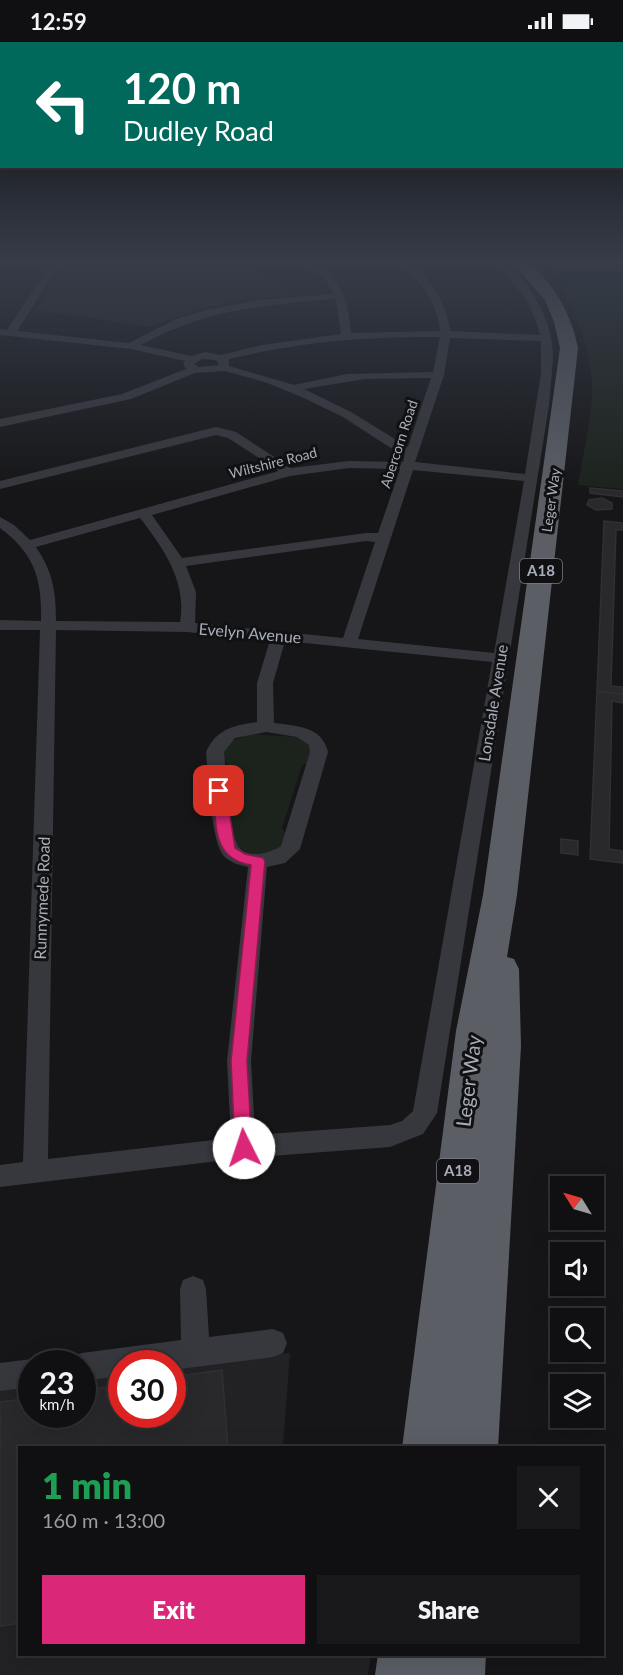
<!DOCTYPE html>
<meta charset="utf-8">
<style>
body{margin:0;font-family:Lato,sans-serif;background:#19191b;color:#f1f3f6;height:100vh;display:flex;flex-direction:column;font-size:22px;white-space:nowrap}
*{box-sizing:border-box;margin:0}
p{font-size:20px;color:#9c9d9f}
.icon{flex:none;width:33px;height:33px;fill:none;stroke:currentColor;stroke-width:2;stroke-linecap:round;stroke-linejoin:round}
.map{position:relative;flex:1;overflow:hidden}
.panel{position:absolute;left:18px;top:1404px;width:586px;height:210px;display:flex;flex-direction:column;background:#101012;border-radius:0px;box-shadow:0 6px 24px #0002,0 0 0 2px #303032}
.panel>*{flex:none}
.guide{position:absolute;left:0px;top:0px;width:624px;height:126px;box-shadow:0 6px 24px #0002,0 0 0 2px #303032;background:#00695c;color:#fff;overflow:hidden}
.needle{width:39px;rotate:307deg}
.tools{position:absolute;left:550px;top:1134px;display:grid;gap:12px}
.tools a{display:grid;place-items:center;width:54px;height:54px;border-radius:0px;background:#101012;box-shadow:0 6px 24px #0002,0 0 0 2px #303032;font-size:30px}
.speed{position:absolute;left:18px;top:1308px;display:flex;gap:12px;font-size:30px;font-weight:700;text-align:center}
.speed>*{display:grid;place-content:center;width:78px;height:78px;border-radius:50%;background:#101012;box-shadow:0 6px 24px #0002,0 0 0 2px #303032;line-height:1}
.speed small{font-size:15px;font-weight:400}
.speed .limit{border:9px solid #d22;background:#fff;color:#111}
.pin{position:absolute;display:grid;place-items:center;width:51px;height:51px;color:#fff;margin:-26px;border-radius:12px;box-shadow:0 3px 9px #0006}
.me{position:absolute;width:66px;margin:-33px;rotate:356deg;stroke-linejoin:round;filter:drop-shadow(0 0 4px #0008)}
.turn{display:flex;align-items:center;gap:21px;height:126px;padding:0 24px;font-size:27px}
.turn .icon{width:78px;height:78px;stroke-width:2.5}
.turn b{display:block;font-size:42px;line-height:51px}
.round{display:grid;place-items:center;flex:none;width:63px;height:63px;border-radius:0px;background:#19191b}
.headline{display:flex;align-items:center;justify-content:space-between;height:102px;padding:0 24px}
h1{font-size:36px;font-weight:800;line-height:45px;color:#1e9e55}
.cta{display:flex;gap:12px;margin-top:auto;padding:12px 24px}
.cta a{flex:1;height:69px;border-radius:0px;background:#db2777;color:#fff;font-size:24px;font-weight:800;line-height:69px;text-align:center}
.cta a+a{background:#19191b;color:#f1f3f6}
.status{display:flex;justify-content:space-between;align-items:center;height:42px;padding:0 30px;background:#101012;direction:ltr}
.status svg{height:16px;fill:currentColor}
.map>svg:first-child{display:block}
</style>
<div class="status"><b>12:59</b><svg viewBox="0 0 49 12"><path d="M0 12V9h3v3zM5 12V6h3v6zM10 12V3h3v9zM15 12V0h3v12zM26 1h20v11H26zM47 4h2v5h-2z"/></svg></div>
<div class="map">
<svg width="623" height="1633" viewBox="0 0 623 1633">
<rect width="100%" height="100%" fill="#161618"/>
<!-- built -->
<path fill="#222225" d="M188,220H233L272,234L290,254L244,257L200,267L151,285L36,268L60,228H143Z
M290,1311L283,1405L20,1406V1612L371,1613L368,1633H0V1340L31,1336L32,1372H82L83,1330L121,1326L122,1372H172V1322Z"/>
<!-- green -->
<path fill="#1c231d" d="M542,220H623V447L578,443C582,417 594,367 592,342C589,300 571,251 542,220Z
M251,692L299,695L310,703V720L302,723L282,786L287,794C285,797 283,804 281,807C266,823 237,812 231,793C228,783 229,771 229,760L233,755L228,723L223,716L222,707L228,700Z"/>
<!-- building -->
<path fill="#29292c" stroke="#303034" stroke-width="1.5" d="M590,446L623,449V455L590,451Z
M602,456L612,461V467L596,468L587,463L589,458Z
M604,479L623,481V488H616L611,644L623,645V652L597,649Z
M597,649L623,652V661L612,659L609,807L623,809V821L590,817Z
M561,797L578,799V813L561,811Z
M222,1328L228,1406H20V1581L0,1584V1360L32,1356V1372H82V1348L122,1343V1372H172V1335Z"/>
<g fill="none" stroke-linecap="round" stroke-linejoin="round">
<!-- minor -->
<path fill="#37383d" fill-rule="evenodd" d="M52,220H61L17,289L129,301L176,277L206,268L259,258L334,252L325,237L305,220H316C343,238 348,260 351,291L440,289C437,259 421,241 401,220H411C432,238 447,262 450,289L540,293C533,262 516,243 496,220H506C533,246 554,280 553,318L549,363L437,1071L423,1092L390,1105L244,1116L0,1145V1123L23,1120L40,588H0V578L41,579C42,537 35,512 0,486V475L14,483L30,498L279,429L228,396L216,393L0,447V439L216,385L236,390L291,426L349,419L403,420L405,412L397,410L343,375L304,356L265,340L225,329L195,331L131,357L0,385V377L122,352L186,327L183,322L185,319L131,307L0,293V287L7,288ZM336,257L341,292L262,303L221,313L205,310L191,314L141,303C201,268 268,262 336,257ZM440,295L433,330L347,332L294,343L229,324V317C298,300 368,294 440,295ZM450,296L541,299V331L525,432L415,420L444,333ZM202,317L216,318L219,323L199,325L194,322ZM431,336L408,405L351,370L304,347L365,337ZM349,426L400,427L378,491H366L182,516L152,473L290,434ZM413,428L524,439L494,611L358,597ZM140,476C164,507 187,540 180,580L56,579C56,550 53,530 36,505ZM366,499L375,500L343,596L195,581L196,550L186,524ZM56,588L187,590L270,598L257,641V680C234,683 216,687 206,710C208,731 211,798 223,813C228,820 239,823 248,825L227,1019L231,1096L48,1117ZM285,599L492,620L413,1069L402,1079L390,1083L255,1093L251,1019L267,825L285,821L300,807L328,710C322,684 297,684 274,681L273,641ZM266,690L297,695L309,703L310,710L281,804C271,811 247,818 238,804C229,789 226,730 224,710L235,696Z
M193,1234L203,1238L206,1247L209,1295L273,1287L283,1291L287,1301L283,1311L273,1315L172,1328V1322H122V1334L82,1339V1322H69L72,1315L82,1311L181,1298L180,1247L183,1238Z
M32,1317L42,1322H32V1345L0,1349V1321Z"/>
<!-- trunk -->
<path fill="#5b5e65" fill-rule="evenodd" d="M512,220H529C555,244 571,271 578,306L517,853L507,915L514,917L519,927L521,1004L498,1406H402L456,989L483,853L560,306L554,280L545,258Z
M378,1612H486L485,1633H375Z"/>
</g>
<!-- sky -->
<linearGradient id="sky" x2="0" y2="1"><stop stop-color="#0c0c0d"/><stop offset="0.49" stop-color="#363c48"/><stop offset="1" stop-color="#363c48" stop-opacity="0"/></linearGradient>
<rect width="623" height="449" fill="url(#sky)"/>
<!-- route -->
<path fill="#db2777" stroke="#8e194d" stroke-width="1.5" d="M219,745L226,749L235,806L245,812L263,816L265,819L247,1019L252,1106L250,1111L244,1113L238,1111L235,1106L231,1019L251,823C211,816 217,782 213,749Z"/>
<g text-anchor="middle" stroke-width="6" stroke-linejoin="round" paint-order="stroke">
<!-- far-street labels -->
<g font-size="14" fill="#a8adb8" stroke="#111113">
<text transform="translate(399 402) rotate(-72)" y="5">Abercorn Road</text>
<text transform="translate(273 421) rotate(-14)" y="5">Wiltshire Road</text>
<text transform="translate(551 458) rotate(-82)" y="5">Leger Way</text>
</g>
<!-- shield labels -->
<g fill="#111113" stroke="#7b7e86" stroke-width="1.5">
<rect x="520" y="517" width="42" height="24" rx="4.5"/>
<rect x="437" y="1117" width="42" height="24" rx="4.5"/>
</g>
<g font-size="15" font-weight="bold" fill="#a8adb8">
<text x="541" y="534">A18</text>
<text x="458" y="1134">A18</text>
</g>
<!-- street labels -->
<g font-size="16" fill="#a8adb8" stroke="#111113">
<text transform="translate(250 591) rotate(5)" y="6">Evelyn Avenue</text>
<text transform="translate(493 661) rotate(-81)" y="6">Lonsdale Avenue</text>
<text transform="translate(42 856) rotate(-88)" y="6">Runnymede Road</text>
</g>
<!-- near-street labels -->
<g font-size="20" fill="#a8adb8" stroke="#111113">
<text transform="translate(469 1039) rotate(-83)" y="7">Leger Way</text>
</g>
</g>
</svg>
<div class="tools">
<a><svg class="needle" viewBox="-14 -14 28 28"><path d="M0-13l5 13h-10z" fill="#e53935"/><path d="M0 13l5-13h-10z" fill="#9c9d9f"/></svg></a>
<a><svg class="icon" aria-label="sound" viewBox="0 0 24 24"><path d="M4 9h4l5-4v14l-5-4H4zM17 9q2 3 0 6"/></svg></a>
<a><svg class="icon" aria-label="search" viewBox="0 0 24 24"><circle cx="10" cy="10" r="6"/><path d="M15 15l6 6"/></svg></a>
<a><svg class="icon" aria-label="layers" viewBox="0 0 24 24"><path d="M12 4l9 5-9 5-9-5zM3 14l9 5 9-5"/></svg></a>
</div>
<div class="speed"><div>23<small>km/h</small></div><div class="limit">30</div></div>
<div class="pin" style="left:219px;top:749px;background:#d93025"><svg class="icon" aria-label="arrive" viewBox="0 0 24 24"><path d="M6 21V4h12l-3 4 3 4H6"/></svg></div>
<svg class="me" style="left:244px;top:1106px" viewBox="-20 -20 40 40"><circle r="19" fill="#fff"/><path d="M0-13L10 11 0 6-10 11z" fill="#db2777"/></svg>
<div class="guide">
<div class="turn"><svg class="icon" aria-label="left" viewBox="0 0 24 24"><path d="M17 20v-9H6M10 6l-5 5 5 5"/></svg><div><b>120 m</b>Dudley Road</div></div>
</div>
<section class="panel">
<div class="headline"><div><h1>1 min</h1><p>160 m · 13:00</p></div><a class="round"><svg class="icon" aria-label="close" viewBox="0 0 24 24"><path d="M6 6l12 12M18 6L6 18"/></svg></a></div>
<div class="cta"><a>Exit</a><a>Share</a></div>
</section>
</div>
